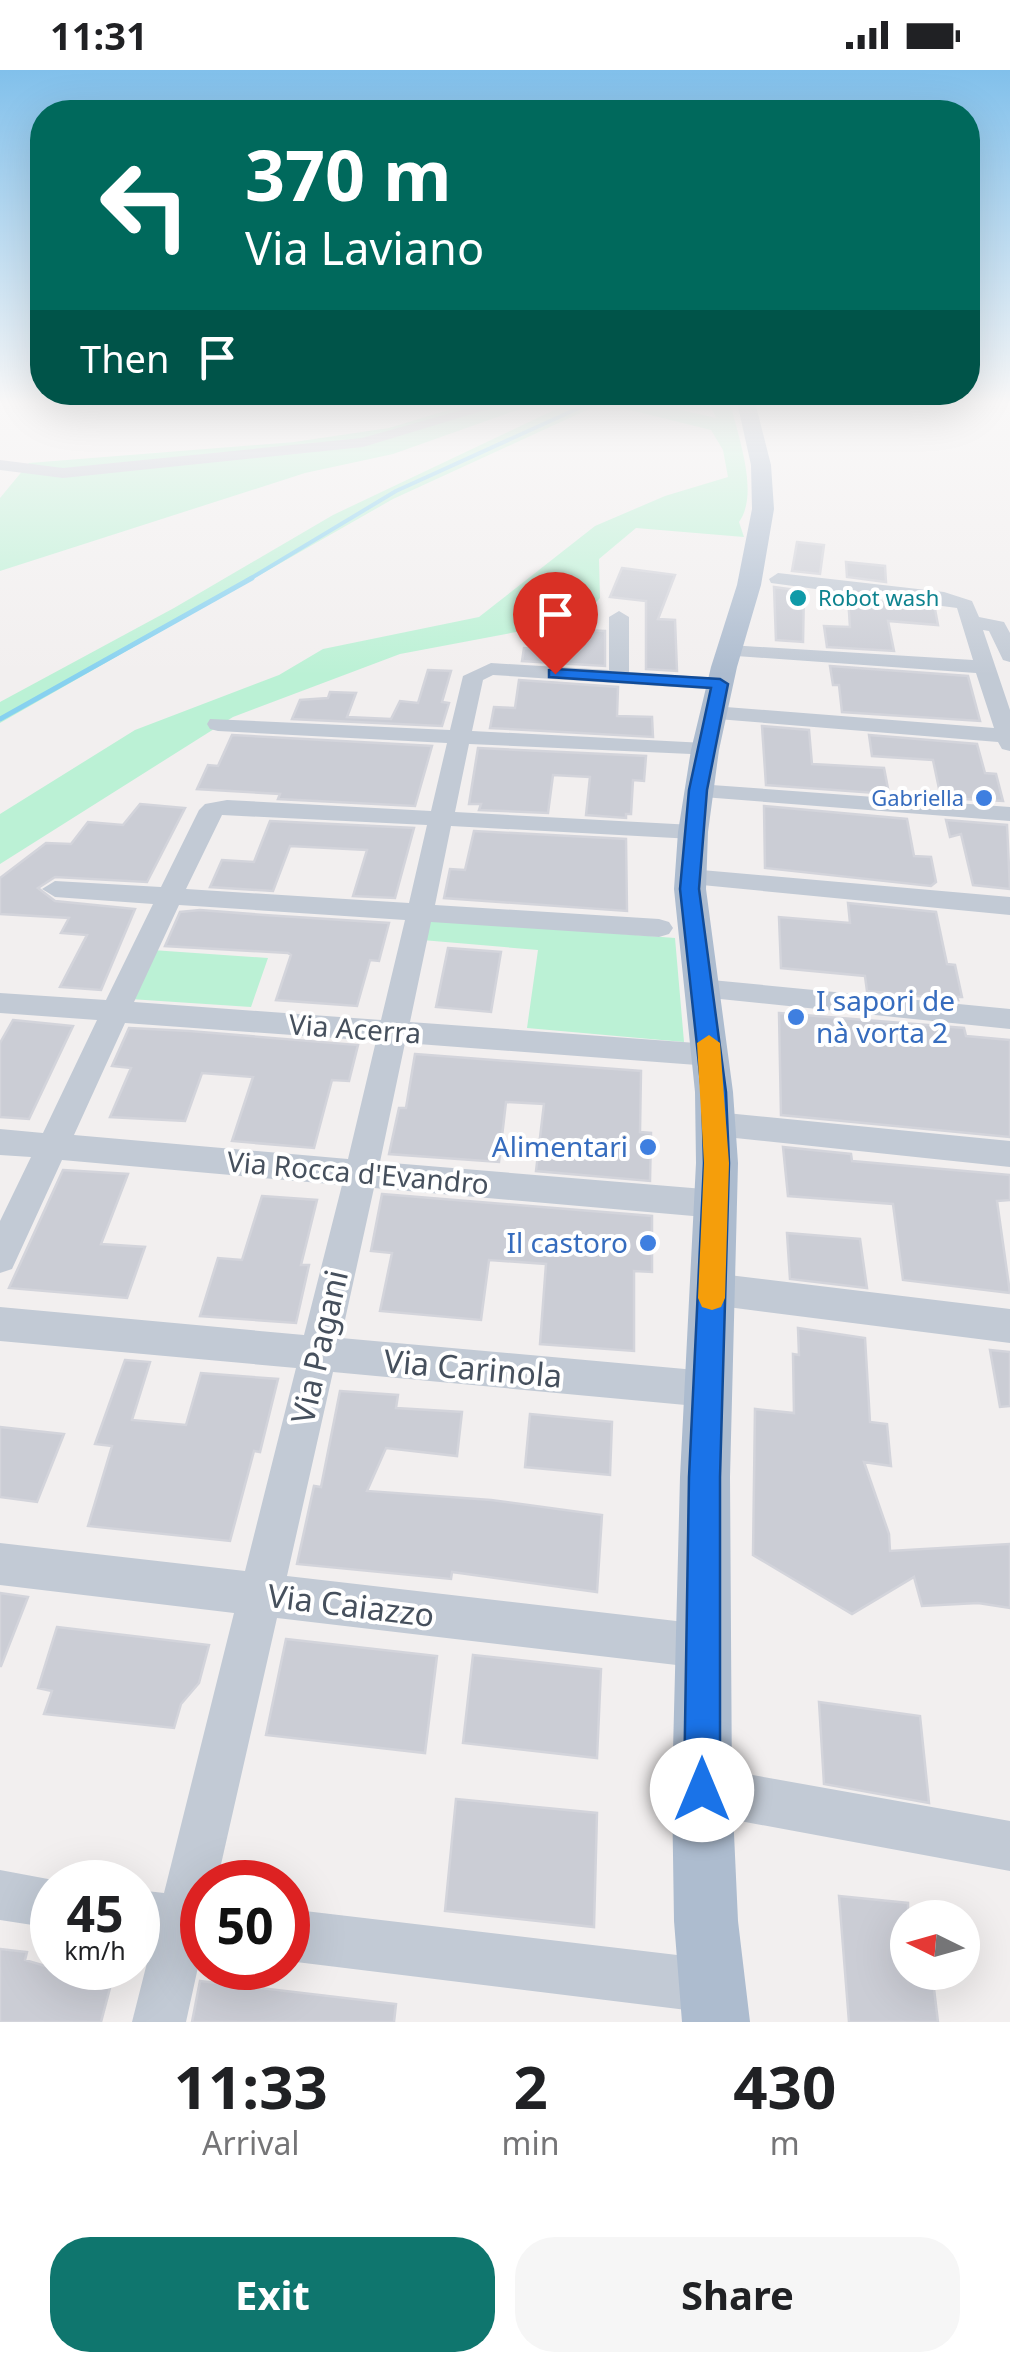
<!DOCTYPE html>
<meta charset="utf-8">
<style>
body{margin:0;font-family:"Noto Sans",sans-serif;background:#f6f6f6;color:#202124;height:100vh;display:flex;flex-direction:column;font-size:38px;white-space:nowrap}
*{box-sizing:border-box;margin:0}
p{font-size:32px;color:#757577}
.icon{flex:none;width:55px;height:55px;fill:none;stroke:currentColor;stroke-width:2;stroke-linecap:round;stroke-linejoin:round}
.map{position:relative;height:1952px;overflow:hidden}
.details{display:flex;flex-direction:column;background:#fff;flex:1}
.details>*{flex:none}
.banner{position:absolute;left:30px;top:30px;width:950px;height:305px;border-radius:40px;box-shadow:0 10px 40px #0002;background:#00695c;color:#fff;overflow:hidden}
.needle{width:65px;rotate:275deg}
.buttons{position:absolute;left:890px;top:1830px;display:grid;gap:20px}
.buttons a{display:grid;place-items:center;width:90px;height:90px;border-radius:50%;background:#fff;box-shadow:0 10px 40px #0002;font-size:50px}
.speed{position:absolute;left:30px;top:1790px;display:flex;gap:20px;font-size:50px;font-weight:700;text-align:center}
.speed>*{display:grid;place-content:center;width:130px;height:130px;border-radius:50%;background:#fff;box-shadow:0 10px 40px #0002;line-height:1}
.speed small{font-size:25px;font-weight:400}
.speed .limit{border:15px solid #d22;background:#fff;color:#111}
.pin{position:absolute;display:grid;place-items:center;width:85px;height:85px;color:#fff;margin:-102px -42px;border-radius:50% 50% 50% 0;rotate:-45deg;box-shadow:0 0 10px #0007}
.pin .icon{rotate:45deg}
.me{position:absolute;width:110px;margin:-55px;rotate:0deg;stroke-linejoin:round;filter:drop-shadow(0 0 8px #0008)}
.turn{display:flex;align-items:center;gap:35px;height:210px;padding:0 50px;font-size:45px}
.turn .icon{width:130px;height:130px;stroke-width:2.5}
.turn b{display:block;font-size:70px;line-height:85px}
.then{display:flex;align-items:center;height:95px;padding:0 50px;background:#0003;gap:20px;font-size:38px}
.eta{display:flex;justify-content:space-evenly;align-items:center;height:170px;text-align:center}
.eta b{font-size:60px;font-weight:700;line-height:70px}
.primary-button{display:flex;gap:20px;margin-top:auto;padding:20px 50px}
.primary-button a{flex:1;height:115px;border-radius:40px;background:#0f766e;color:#fff;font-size:40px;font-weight:700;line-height:115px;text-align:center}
.primary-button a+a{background:#f6f6f6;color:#202124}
.status{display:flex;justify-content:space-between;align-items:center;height:70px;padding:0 50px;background:#fff;direction:ltr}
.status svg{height:28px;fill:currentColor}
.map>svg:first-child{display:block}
</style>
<div class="status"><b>11:31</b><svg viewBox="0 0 49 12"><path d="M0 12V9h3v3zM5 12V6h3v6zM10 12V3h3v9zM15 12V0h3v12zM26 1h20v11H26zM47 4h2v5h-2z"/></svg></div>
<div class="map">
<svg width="1010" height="1952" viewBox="0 0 1010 1952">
<rect width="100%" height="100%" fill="#f2efef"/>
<!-- green -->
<path fill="#bbf1d5" d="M475,332H540L393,384L305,403L0,501V428L29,393L294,372L389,358Z
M571,332H647L716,348L709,332H730C737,364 760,423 739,452L744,467L636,458L599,489L600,528L580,550L400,584L233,647L0,794V744L135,660L279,605L323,579L479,547L595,456L665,426L728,407L723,380L711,360L602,333L393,429L0,653V632L174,538L333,445Z
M428,849L675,868L684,972L527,958L538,880L422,870Z
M152,880L268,888L251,937L130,929Z"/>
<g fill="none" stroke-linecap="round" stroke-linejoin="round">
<!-- stream-far1 -->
<path stroke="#87d1f0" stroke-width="4" d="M248,510L396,421L592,332"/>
<!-- stream -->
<path stroke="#87d1f0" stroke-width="5" d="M0,649L252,508"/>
</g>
<!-- building -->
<path fill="#cbcdd5" stroke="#d3d4db" stroke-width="2.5" d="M797,472L824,475L820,504L792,501Z
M846,492L885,496L886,512L847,507Z
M622,498L675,505L658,549L675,550L677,601L646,599V531L610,527Z
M774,517L804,521L803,572L776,570Z
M848,527L935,539L938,555L888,551L894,581L827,577L824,556L850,557Z
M561,559L605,561V596L522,591L524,578L559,580Z
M830,596L968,606L980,651L842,642L839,615H833Z
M428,600L451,601L442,632L449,633L442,656L292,649L300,630L328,628L330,622L356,623L347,647L391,649L400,631L418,633Z
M519,610L618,617L617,646L652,647L653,667L490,658L494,637L515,638Z
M762,656L809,660L812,694L884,698L889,724L766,715Z
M232,665L432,676L415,736L278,729L280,724L197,719L208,695L218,696Z
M869,665L977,674L985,703L996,704L1003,731L941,728L933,690L872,686Z
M478,678L646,686L644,711L633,710L631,744H626V748L586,745L590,707L553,705L548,743L479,740L481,734H469Z
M140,734L185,738L147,812L55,807L38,818L55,831L135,839L101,920L60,917L87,865L61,863L69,848L0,844V808L46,773L71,774L88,752L123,755Z
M764,736L907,749L914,786L931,787L936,812L931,816L765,798Z
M946,750L1007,755L1010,819L973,815L961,764L950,767Z
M270,751L414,758L395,828L353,826L367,780L290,776L273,821L210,817L222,790L254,792Z
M474,761L626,769L627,841L444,828L450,799L465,800Z
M848,833L936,842L947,894L955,895L962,927H957L958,930L867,921L865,906L781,898L779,847L850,853Z
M200,840L264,845L389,853L379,891L370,890L357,936L276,930L291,885L288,883L165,876L180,842Z
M448,878L501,882L491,942L436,937Z
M779,943L964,958L966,966L1010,970V1067L781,1045Z
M13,950L73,956L29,1049L0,1047V973Z
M129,958L189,961L358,975L349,1011L332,1010L314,1078L232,1071L253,1007L202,1003L185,1051L110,1047L131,998L112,996Z
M415,984L641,1001L640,1062L651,1063L650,1111L536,1101L544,1034L506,1032L499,1092L389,1084L399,1038H406Z
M783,1077L851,1084L852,1091L1010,1105V1130L997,1131L1010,1223L903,1210L893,1134L788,1126Z
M63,1100L128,1104L101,1174L145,1177L127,1228L9,1218Z
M382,1124L652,1146V1202L634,1201V1281L540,1274L546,1194L489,1190L481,1250L380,1241L392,1183L371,1181Z
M262,1126L317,1130L301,1195H309L296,1253L200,1246L218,1188L242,1190Z
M787,1163L860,1169L867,1218L790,1209Z
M798,1258L865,1268L870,1352L887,1354L891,1396L864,1392L889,1464L890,1481L1010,1474V1538L978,1533L922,1536L914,1507L852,1544L753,1485L755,1339L794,1343L793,1284L799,1285Z
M990,1280L1010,1282V1336L1000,1337Z
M125,1290L150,1292L132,1350L186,1355L201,1303L278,1309L260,1382L254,1381L230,1471L88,1456L112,1376L95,1374Z
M340,1321L398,1325L396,1338L462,1342L457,1386L386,1378L367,1421L491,1430L602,1445L597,1522L452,1502L451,1509L297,1494L314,1416L321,1417Z
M530,1344L612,1352L610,1405L525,1397Z
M0,1357L64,1364L37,1432L0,1427Z
M0,1523L28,1527L1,1596H0Z
M57,1557L209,1575L199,1613L181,1634L174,1658L44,1644L52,1621L38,1618Z
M286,1569L437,1586L425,1683L266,1665Z
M473,1585L601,1599L597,1688L463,1673Z
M819,1632L920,1646L929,1733L824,1714Z
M456,1729L597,1743L594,1857L445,1841Z
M839,1826L908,1833V1902H932L938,1952H849Z
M0,1879L27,1882L25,1890L52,1898L114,1903L101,1952H0Z
M200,1911L396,1934L394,1952H192Z"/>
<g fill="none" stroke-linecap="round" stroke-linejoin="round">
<!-- minor -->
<path fill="#c2cad5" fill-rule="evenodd" d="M490,332H512L363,377L63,408L0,400V390L63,398L362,368Z
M778,503L944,522L972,531L979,547L1004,552L1010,563V592L1003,590L989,561L983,560L1010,640V681L1002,679L998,672L705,648L702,643L713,636L994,658L976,603L722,585L719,581L729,575L973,590L957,538L771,513L769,509Z
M619,541L629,547V602L720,608L731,614L720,620L493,605L483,610L472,661L705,673L716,680L713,685L469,674L455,742L693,755L705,762L693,769L451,756L435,835L659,849L669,852L673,858L669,864L659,867L431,852L410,952L710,974L721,977L725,985L721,993L710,996L405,973L380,1092L716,1120L728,1124L733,1134L728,1144L716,1148L374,1118L341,1268L707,1301L721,1306L726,1319L721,1332L707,1337L333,1302L287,1506L702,1554L718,1560L724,1576L718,1592L702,1598L277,1548L217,1812H202V1879L186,1952H132L152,1873L138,1870V1820L164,1823L234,1543L0,1515V1473L245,1501L296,1298L0,1271V1237L304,1265L342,1115L62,1090L12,1199L0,1203V1151L31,1087L0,1085V1059L43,1063L97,950L0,943V923L106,930L153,834L55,827L42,819L55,811L161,817L199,740L205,734L227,730L431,741L447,673L218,661L210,659L207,654L210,649L450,660L463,606L491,593L609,600V547ZM222,745L427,755L409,833L186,819ZM179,835L405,850L381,950L134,932ZM125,953L376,971L348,1089L74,1065Z
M698,714L1010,737V751L690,726L686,721Z
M690,799L1010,827V845L681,813L677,807L681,801Z
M701,909L1010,939V959L691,926L687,919L691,912Z
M716,1042L1010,1071V1097L716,1066L705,1063L700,1054L705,1045Z
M712,1203L1010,1239V1273L712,1235L699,1230L694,1219L699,1208Z
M702,1696L1010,1751V1801L702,1744L685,1737L678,1720L685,1703Z
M0,1800L64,1812H52V1858L0,1850Z
M288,1839L711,1889L730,1897L738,1916L730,1935L711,1943L288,1891Z"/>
<!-- major -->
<path fill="#adbccf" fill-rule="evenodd" d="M737,332H755L771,395L774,439L761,515L737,597L719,680L708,762L706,819L733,1022L738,1093L730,1407L732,1720L738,1851L750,1952H682L674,1851L672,1720L680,1407L696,1093L695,1022L674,819L678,762L691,680L711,597L737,515L752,439L751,395Z"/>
</g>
<!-- sky -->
<linearGradient id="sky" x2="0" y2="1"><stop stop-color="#81c0eb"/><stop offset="0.55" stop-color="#f9f8f8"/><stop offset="1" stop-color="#f9f8f8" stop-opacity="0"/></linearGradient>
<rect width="1010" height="605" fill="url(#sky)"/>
<!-- route -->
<path fill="#1a73e8" stroke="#114b97" stroke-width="2.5" d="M555,599L720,609L728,614L707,720L699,819L726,1022L729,1093L720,1407V1720L715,1733L702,1739L689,1733L684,1720L689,1407L704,1093L702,1022L680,819L689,720L711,618L549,607V600Z"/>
<!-- slow -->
<path fill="#f59e0b" d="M709,965L720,973L729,1093L725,1228L721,1237L712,1240L702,1237L698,1228L704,1093L697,973Z"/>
<!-- markers -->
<circle fill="#0f9aa8" stroke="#fff" stroke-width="4" cx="798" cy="528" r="10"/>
<g fill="#3f7fe0" stroke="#fff" stroke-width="4">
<circle cx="984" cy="728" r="10"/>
<circle cx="796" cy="947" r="10"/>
<circle cx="648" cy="1077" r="10"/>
<circle cx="648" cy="1173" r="10"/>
</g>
<g text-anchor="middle" stroke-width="8" stroke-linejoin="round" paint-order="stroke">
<!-- far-culture labels -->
<g font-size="22" fill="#0d838f" stroke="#fff" text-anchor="start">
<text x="818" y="536">Robot wash</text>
</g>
<!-- far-shop labels -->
<g font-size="22" fill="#366cbe" stroke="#fff" text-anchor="end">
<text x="964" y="736">Gabriella</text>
</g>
<!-- shop labels -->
<g font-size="28" fill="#366cbe" stroke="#fff" text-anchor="end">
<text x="816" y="941" text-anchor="start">I sapori de<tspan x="816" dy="32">nà vorta 2</tspan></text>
<text x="628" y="1087">Alimentari</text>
<text x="628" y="1183">Il castoro</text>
</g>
<!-- street labels -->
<g font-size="28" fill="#46505d" stroke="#fff">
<text transform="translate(355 959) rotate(4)" y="10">Via Acerra</text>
<text transform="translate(358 1103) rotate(5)" y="10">Via Rocca d'Evandro</text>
</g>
<!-- near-street labels -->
<g font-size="32" fill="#46505d" stroke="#fff">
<text transform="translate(320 1277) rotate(-77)" y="11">Via Pagani</text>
<text transform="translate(473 1299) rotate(5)" y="11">Via Carinola</text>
<text transform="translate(351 1536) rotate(7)" y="11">Via Caiazzo</text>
</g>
</g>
</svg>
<div class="buttons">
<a><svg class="needle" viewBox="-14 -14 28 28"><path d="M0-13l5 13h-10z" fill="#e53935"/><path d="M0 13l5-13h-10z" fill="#757577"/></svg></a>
</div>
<div class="speed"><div>45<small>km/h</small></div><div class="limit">50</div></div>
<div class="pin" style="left:555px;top:604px;background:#d93025"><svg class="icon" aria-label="arrive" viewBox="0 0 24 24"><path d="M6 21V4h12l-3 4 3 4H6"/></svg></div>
<svg class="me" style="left:702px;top:1720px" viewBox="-20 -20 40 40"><circle r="19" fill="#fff"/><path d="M0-13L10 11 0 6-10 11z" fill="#1a73e8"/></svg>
<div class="banner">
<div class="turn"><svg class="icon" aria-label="left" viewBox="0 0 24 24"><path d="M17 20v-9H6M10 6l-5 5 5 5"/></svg><div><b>370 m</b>Via Laviano</div></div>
<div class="then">Then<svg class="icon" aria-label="arrive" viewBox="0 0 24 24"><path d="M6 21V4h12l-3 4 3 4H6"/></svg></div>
</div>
</div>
<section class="details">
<div class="eta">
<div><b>11:33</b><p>Arrival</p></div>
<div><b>2</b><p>min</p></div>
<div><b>430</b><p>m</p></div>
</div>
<div class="primary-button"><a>Exit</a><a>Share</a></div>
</section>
